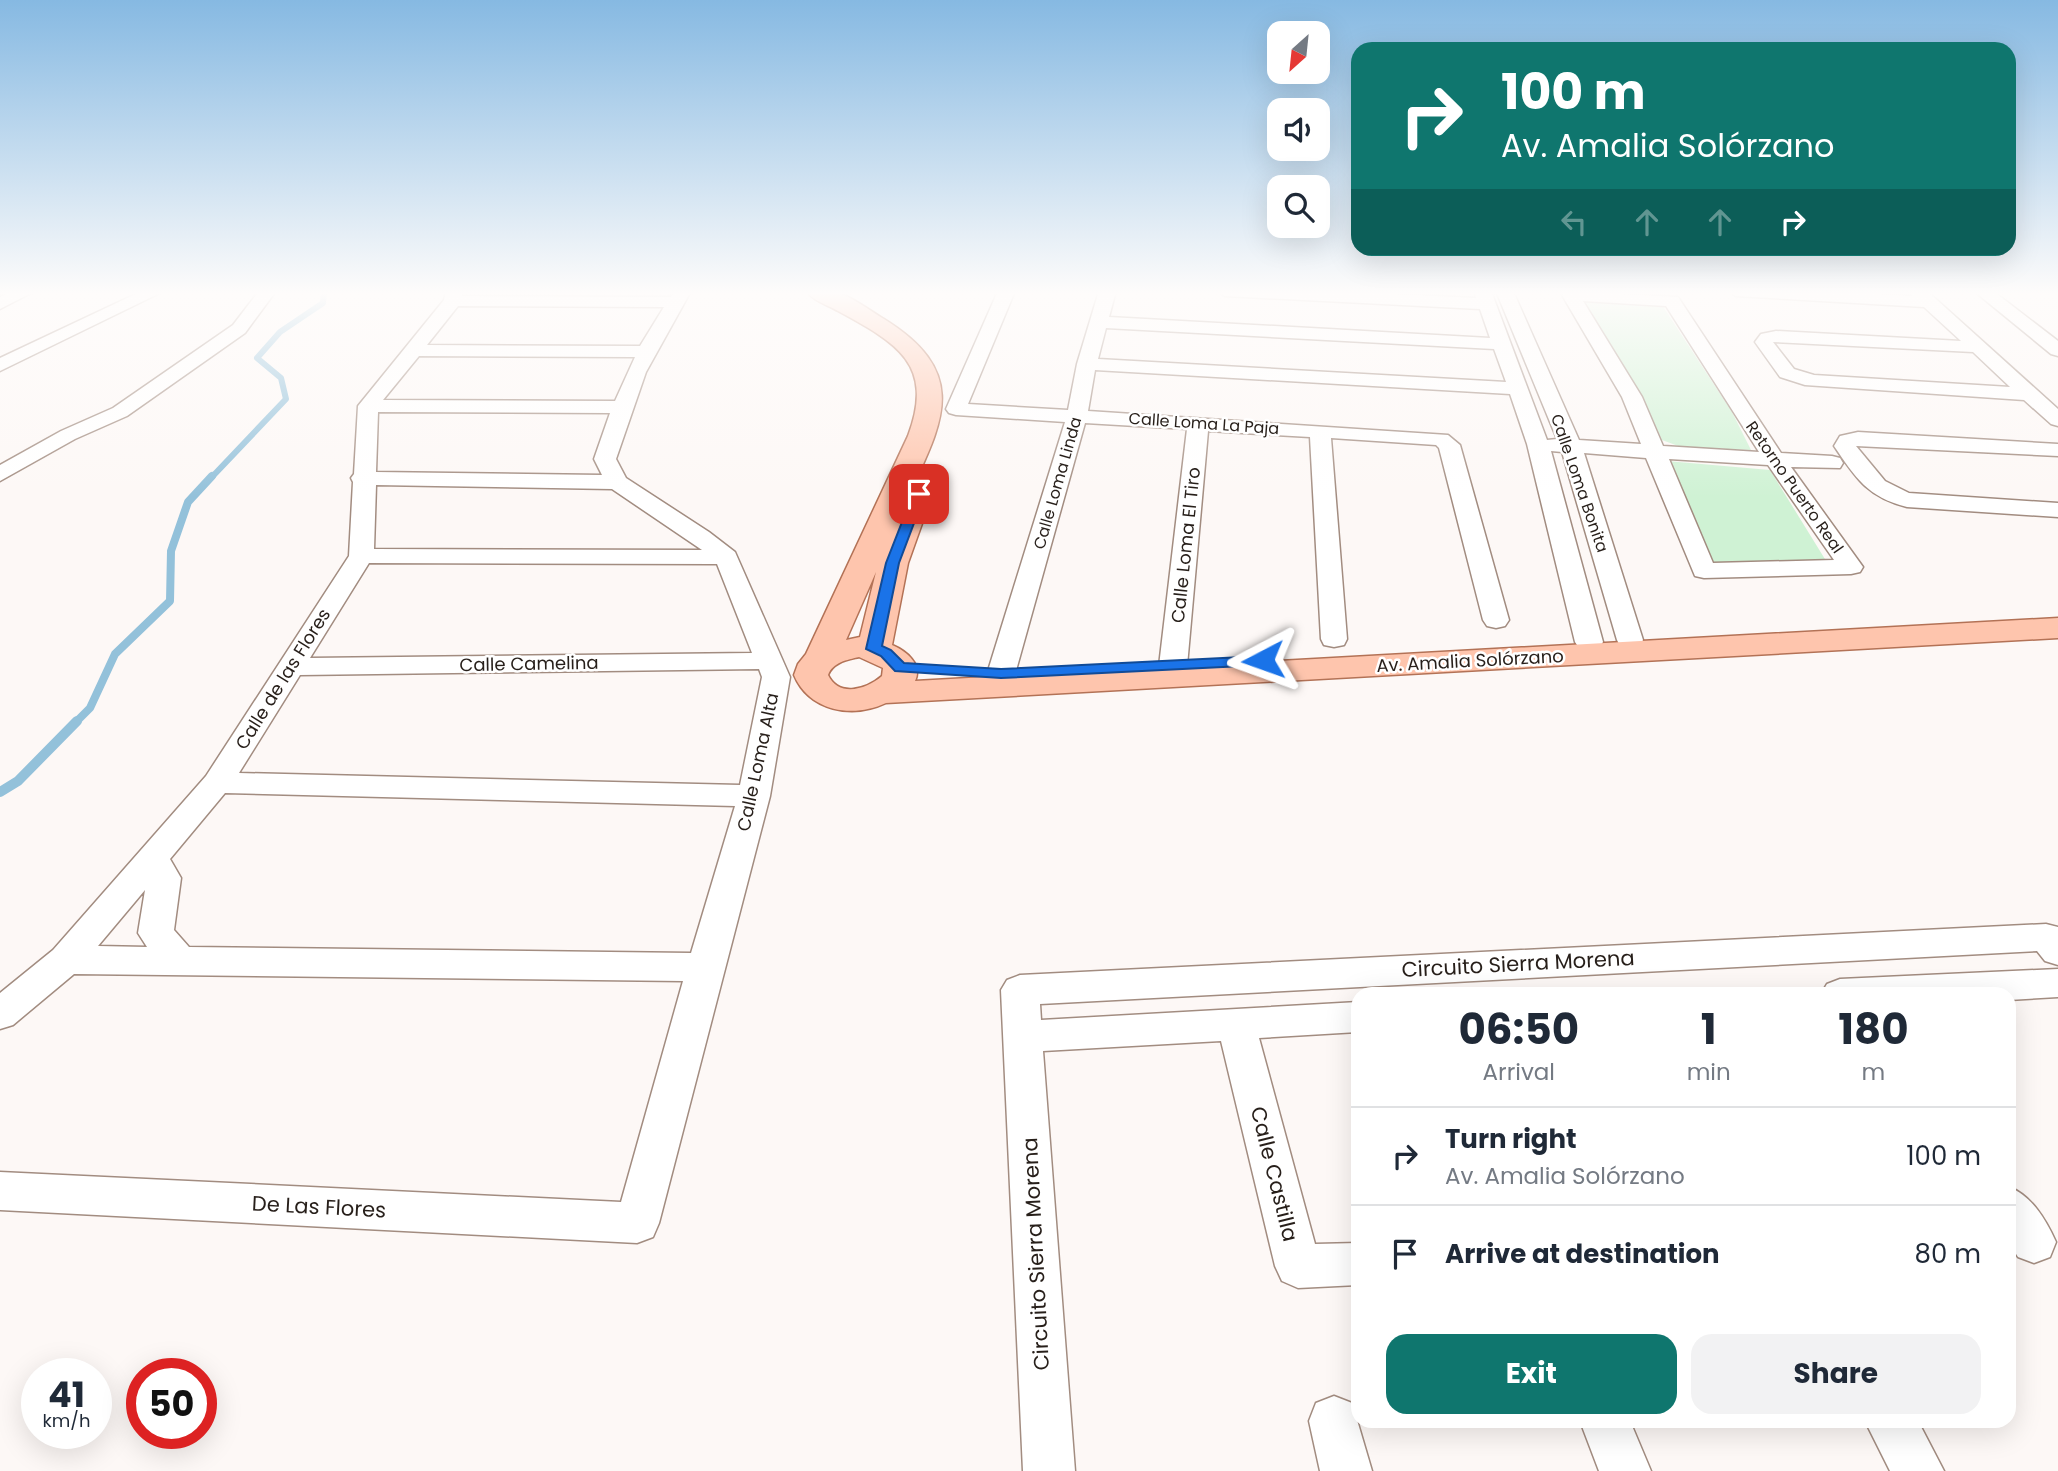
<!DOCTYPE html>
<meta charset="utf-8">
<style>
body{margin:0;font-family:Poppins,sans-serif;background:#f2f2f3;color:#1f2937;height:100vh;display:flex;flex-direction:column;font-size:26px;white-space:nowrap}
*{box-sizing:border-box;margin:0}
p{font-size:23px;color:#747a83}
.icon{flex:none;width:38px;height:38px;fill:none;stroke:currentColor;stroke-width:2;stroke-linecap:round;stroke-linejoin:round}
.map{position:relative;flex:1;overflow:hidden}
.side{position:absolute;left:1351px;top:987px;width:665px;height:441px;display:flex;flex-direction:column;background:#fff;border-radius:21px;box-shadow:0 7px 28px #0002}
.side>*{flex:none}
.guide{position:absolute;left:1351px;top:42px;width:665px;height:214px;border-radius:21px;box-shadow:0 7px 28px #0002;background:#0f766e;color:#fff;overflow:hidden}
.needle{width:46px;rotate:207deg}
.controls{position:absolute;left:1267px;top:21px;display:grid;gap:14px}
.controls a{display:grid;place-items:center;width:63px;height:63px;border-radius:14px;background:#fff;box-shadow:0 7px 28px #0002;font-size:35px}
.speed{position:absolute;left:21px;top:1358px;display:flex;gap:14px;font-size:35px;font-weight:700;text-align:center}
.speed>*{display:grid;place-content:center;width:91px;height:91px;border-radius:50%;background:#fff;box-shadow:0 7px 28px #0002;line-height:1}
.speed small{font-size:18px;font-weight:400}
.speed .limit{border:10px solid #d22;background:#fff;color:#111}
.pin{position:absolute;display:grid;place-items:center;width:60px;height:60px;color:#fff;margin:-30px;border-radius:14px;box-shadow:0 4px 10px #0006}
.me{position:absolute;width:77px;margin:-38px;rotate:266deg;stroke-linejoin:round;filter:drop-shadow(0 0 5px #0008)}
.turn{display:flex;align-items:center;gap:24px;height:147px;padding:0 35px;font-size:32px}
.turn .icon{width:91px;height:91px;stroke-width:2.5}
.turn b{display:block;font-size:49px;line-height:60px}
.lanes{display:flex;align-items:center;height:66px;padding:0 35px;background:#0003;justify-content:center;gap:35px;direction:ltr}
.lanes .off{opacity:.35}
.eta{display:flex;justify-content:space-evenly;align-items:center;height:119px;text-align:center}
.eta b{font-size:42px;font-weight:700;line-height:49px}
.primary-button{display:flex;gap:14px;margin-top:auto;padding:14px 35px}
.primary-button a{flex:1;height:80px;border-radius:21px;background:#0f766e;color:#fff;font-size:28px;font-weight:700;line-height:80px;text-align:center}
.primary-button a+a{background:#f2f2f3;color:#1f2937}
ul{padding:0;list-style:none}
li{display:flex;align-items:center;gap:21px;height:98px;padding:0 35px;border-top:2px solid #e0e1e3}
li div{flex:1}
li b{display:block;font-size:26px}
li em{font-style:normal}
.map>svg:first-child{display:block}
</style>
<div class="map">
<svg width="2058" height="1471" viewBox="0 0 2058 1471">
<rect width="100%" height="100%" fill="#fdf8f6"/>
<!-- green -->
<path fill="#cff2d4" d="M1579,300L1662,305L1732,412L1751,450L1681,447L1662,440L1643,398Z
M1667,461L1770,470L1828,564L1714,567Z"/>
<g fill="none" stroke-linecap="round" stroke-linejoin="round">
<!-- stream-far2 -->
<path stroke="#93c1da" stroke-width="6" d="M211,478L286,399L281,378L257,358L280,332L323,303L324,291"/>
<!-- stream-far1 -->
<path stroke="#93c1da" stroke-width="8" d="M75,723L90,708L115,654L170,601L171,551L188,502L212,476"/>
<!-- stream -->
<path stroke="#93c1da" stroke-width="10" d="M0,792L18,781L77,721"/>
<defs>
<path id="minor" d="M13,291H35L0,309V297Z
M142,291H164L0,371V358Z
M259,291H276L245,333L127,416L75,439L0,481V465L61,431L113,408L233,325Z
M446,291H462V296L671,297L674,291H691L646,372L616,459L626,478L709,532L735,552L790,677L770,796L659,1223L653,1237L637,1243L0,1210V1172L621,1202L683,981L74,974L13,1025L0,1029V993L53,950L206,776L349,556L353,482L351,478L354,474L358,406L444,300ZM458,306L664,307L640,346L427,345ZM419,356L635,357L615,401L383,400ZM378,412L610,413L594,459L602,475L376,472ZM376,485L612,489L702,550L374,549ZM369,563L717,564L752,653L310,658ZM759,669L762,677L740,785L239,773L300,675ZM225,793L735,806L691,953L189,947L174,930L181,878L170,859ZM145,890L138,933L147,947L98,946Z
M998,291H1015L968,404L1068,410L1077,364L1099,291H1116L1109,317L1490,338L1480,309L1225,296L1217,291H1333L1476,298L1474,291H1491L1547,440L1557,439L1496,291H1513L1579,440L1641,444L1622,397L1562,295L1566,291L1678,297L1781,453L1832,456L1840,458L1843,463L1840,468L1791,467L1863,567L1860,572L1851,574L1704,578L1695,576L1646,458L1584,453L1643,640L1640,646L1630,648L1620,646L1617,640L1562,452L1551,451L1603,642L1599,648L1589,650L1579,648L1575,642L1527,444L1510,394L1095,370L1088,411L1448,435L1460,445L1509,620L1505,626L1496,628L1487,626L1483,620L1439,448L1436,445L1331,438L1347,639L1344,645L1334,647L1324,645L1321,639L1310,437L1208,431L1187,666L1183,672L1173,674L1163,672L1159,666L1187,429L1085,423L1015,674L1011,680L1001,682L991,680L987,674L1065,422L956,415L949,413L946,409ZM1583,301L1666,306L1759,452L1663,446L1642,397ZM1106,328L1494,349L1506,382L1098,359ZM1669,459L1768,465L1834,560L1713,563Z
M1728,291H1830L1912,296L1909,291H1927L2058,409V426L2051,424L2024,400L1805,385L1780,377L1755,342L1761,334L1776,331L1961,341L1924,307L1736,296ZM1773,342L1973,352L2010,387L1814,375L1794,369Z
M1974,291H1993L2058,341V356L2051,354Z
M1858,432L2058,444V456L1856,446L1885,481L1909,493L2058,503V517L1907,507C1867,497 1856,478 1834,446L1840,436Z
M2046,924L2058,927V965L2045,961L2037,951L1040,1004L1041,1020L1358,1002V1032L1259,1038L1315,1244L1358,1243V1285L1298,1288L1282,1281L1275,1266L1221,1041L1043,1051L1075,1471H1023L1001,990L1007,980L1020,975Z
M2058,969V997L2009,1000V994H1821L1827,984L1840,979Z
M2009,1187C2032,1196 2046,1220 2056,1242L2050,1257L2034,1263L2018,1257L2009,1243Z
M1334,1396L1352,1403L1372,1471H1320L1309,1421L1316,1403Z
M1580,1421H1630L1651,1471H1599Z
M1865,1421H1918L1944,1471H1890Z"/>
<path id="major" d="M806,291C814,291 825,289 832,291C850,295 869,310 884,319C979,378 936,431 902,511L910,509L920,512L924,518L908,563L892,645C906,651 923,664 915,681L2058,618V638L886,703C852,719 809,711 794,675L798,664L806,654L908,436C935,364 897,343 838,311C828,305 813,301 806,291ZM876,572L860,637L846,640ZM859,657L883,668L882,676C867,689 839,698 828,675C833,662 847,660 859,657Z"/>
</defs>
<!-- minor casing -->
<use href="#minor" stroke="#a28c80" stroke-width="3"/>
<!-- major casing -->
<use href="#major" stroke="#b37256" stroke-width="3"/>
<!-- minor -->
<use href="#minor" fill="#fff" fill-rule="evenodd"/>
<!-- major -->
<use href="#major" fill="#fec5ad" fill-rule="evenodd"/>
</g>
<!-- sky -->
<linearGradient id="sky" x2="0" y2="1"><stop stop-color="#86b9e2"/><stop offset="0.59" stop-color="#fefcfb"/><stop offset="1" stop-color="#fefcfb" stop-opacity="0"/></linearGradient>
<rect width="2058" height="497" fill="url(#sky)"/>
<!-- route -->
<path fill="#1a73e8" stroke="#114b97" stroke-width="2" d="M919,491L925,494L899,563L882,646L891,650L904,663L1001,669L1263,656L1271,660L1263,665L1001,678L895,671L881,656L866,649L886,563L913,494Z"/>
<g text-anchor="middle" stroke-width="5" stroke-linejoin="round" paint-order="stroke">
<!-- far-street labels -->
<g font-size="16" fill="#271f1a" stroke="#fff">
<text transform="translate(1204 423) rotate(4)" y="6">Calle Loma La Paja</text>
<text transform="translate(1057 483) rotate(-74)" y="6">Calle Loma Linda</text>
<text transform="translate(1580 483) rotate(71)" y="6">Calle Loma Bonita</text>
<text transform="translate(1795 487) rotate(55)" y="6">Retorno Puerto Real</text>
</g>
<!-- street labels -->
<g font-size="18" fill="#271f1a" stroke="#fff">
<text transform="translate(1186 545) rotate(-84)" y="6">Calle Loma El Tiro</text>
<text transform="translate(1470 661) rotate(-3)" y="6">Av. Amalia Solórzano</text>
<text transform="translate(529 664) rotate(-1)" y="6">Calle Camelina</text>
<text transform="translate(283 679) rotate(-58)" y="6">Calle de las Flores</text>
<text transform="translate(758 762) rotate(-78)" y="6">Calle Loma Alta</text>
</g>
<!-- near-street labels -->
<g font-size="21" fill="#271f1a" stroke="#fff">
<text transform="translate(1518 964) rotate(-3)" y="7">Circuito Sierra Morena</text>
<text transform="translate(1274 1174) rotate(76)" y="7">Calle Castilla</text>
<text transform="translate(319 1207) rotate(3)" y="7">De Las Flores</text>
<text transform="translate(1036 1254) rotate(-93)" y="7">Circuito Sierra Morena</text>
</g>
</g>
</svg>
<div class="controls">
<a><svg class="needle" viewBox="-14 -14 28 28"><path d="M0-13l5 13h-10z" fill="#e53935"/><path d="M0 13l5-13h-10z" fill="#747a83"/></svg></a>
<a><svg class="icon" aria-label="sound" viewBox="0 0 24 24"><path d="M4 9h4l5-4v14l-5-4H4zM17 9q2 3 0 6"/></svg></a>
<a><svg class="icon" aria-label="search" viewBox="0 0 24 24"><circle cx="10" cy="10" r="6"/><path d="M15 15l6 6"/></svg></a>
</div>
<div class="speed"><div>41<small>km/h</small></div><div class="limit">50</div></div>
<div class="pin" style="left:919px;top:494px;background:#d93025"><svg class="icon" aria-label="arrive" viewBox="0 0 24 24"><path d="M6 21V4h12l-3 4 3 4H6"/></svg></div>
<svg class="me" style="left:1263px;top:660px" viewBox="-20 -20 40 40"><path d="M0-17L14 15 0 8-14 15z" fill="#1a73e8" stroke="#fff" stroke-width="4"/></svg>
<div class="guide">
<div class="turn"><svg class="icon" aria-label="right" viewBox="0 0 24 24"><path d="M7 20v-9h11M14 6l5 5-5 5"/></svg><div><b>100 m</b>Av. Amalia Solórzano</div></div>
<div class="lanes"><svg class="icon off" aria-label="left" viewBox="0 0 24 24"><path d="M17 20v-9H6M10 6l-5 5 5 5"/></svg><svg class="icon off" aria-label="ahead" viewBox="0 0 24 24"><path d="M12 20V5M6 11l6-6 6 6"/></svg><svg class="icon off" aria-label="ahead" viewBox="0 0 24 24"><path d="M12 20V5M6 11l6-6 6 6"/></svg><svg class="icon" aria-label="right" viewBox="0 0 24 24"><path d="M7 20v-9h11M14 6l5 5-5 5"/></svg></div>
</div>
<section class="side">
<div class="eta">
<div><b>06:50</b><p>Arrival</p></div>
<div><b>1</b><p>min</p></div>
<div><b>180</b><p>m</p></div>
</div>
<ul>
<li><svg class="icon" aria-label="right" viewBox="0 0 24 24"><path d="M7 20v-9h11M14 6l5 5-5 5"/></svg><div><b>Turn right</b><p>Av. Amalia Solórzano</p></div><em>100 m</em></li>
<li><svg class="icon" aria-label="arrive" viewBox="0 0 24 24"><path d="M6 21V4h12l-3 4 3 4H6"/></svg><div><b>Arrive at destination</b></div><em>80 m</em></li>
</ul>
<div class="primary-button"><a>Exit</a><a>Share</a></div>
</section>
</div>
